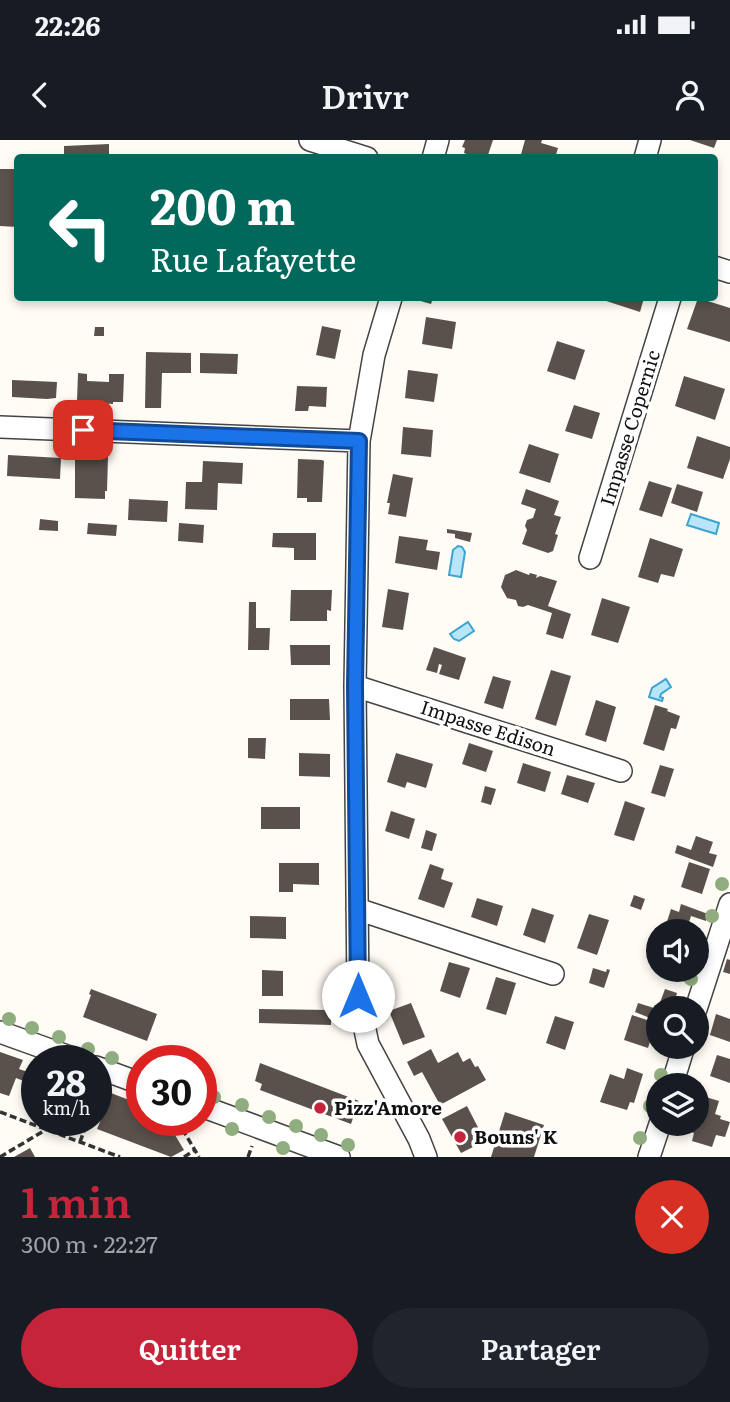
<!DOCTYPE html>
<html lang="fr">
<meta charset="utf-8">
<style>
body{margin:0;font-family:Literata,serif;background:#20242c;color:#f1f3f6;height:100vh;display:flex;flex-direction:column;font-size:26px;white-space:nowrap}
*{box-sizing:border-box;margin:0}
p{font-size:23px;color:#9ea1a6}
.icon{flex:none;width:38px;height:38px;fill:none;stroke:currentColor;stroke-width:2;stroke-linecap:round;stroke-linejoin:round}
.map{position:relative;height:1017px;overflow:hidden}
.panel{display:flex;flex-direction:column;background:#171b24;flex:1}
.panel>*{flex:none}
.hud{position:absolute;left:14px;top:14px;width:704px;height:147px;border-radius:7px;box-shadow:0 4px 10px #0003;background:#00695c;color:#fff;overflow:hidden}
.fabs{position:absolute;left:646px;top:779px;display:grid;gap:14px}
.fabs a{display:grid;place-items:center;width:63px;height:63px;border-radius:50%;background:#171b24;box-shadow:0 4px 10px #0003;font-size:35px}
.speed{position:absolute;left:21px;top:905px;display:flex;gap:14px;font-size:35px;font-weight:700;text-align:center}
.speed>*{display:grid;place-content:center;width:91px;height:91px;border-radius:50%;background:#171b24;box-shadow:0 4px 10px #0003;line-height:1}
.speed small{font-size:18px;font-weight:400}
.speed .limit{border:10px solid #d22;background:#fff;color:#111}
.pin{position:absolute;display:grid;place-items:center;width:60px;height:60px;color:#fff;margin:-30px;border-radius:14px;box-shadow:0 4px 10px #0006}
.me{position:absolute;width:77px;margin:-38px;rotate:0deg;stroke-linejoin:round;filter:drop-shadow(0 0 5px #0008)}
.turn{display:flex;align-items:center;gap:24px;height:147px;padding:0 21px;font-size:32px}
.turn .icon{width:91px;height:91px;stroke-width:2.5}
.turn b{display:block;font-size:49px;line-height:60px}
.round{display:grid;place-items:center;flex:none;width:74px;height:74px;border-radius:37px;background:#20242c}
.headline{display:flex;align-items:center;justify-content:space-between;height:119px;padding:0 21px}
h1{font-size:42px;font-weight:600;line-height:52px;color:#c6243a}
.cta{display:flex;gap:14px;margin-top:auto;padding:14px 21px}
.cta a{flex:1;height:80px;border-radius:42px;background:#c6243a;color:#fff;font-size:28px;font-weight:600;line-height:80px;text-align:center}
.cta a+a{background:#20242c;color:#f1f3f6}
.status{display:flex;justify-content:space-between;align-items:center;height:49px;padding:0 35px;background:#171b24;direction:ltr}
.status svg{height:19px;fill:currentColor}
header{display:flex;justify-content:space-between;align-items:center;height:91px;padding:0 21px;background:#171b24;font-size:32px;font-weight:600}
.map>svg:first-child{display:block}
</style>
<div class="status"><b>22:26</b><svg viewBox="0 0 49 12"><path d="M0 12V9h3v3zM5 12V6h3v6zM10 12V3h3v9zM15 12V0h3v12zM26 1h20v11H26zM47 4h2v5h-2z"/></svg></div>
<header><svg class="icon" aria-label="back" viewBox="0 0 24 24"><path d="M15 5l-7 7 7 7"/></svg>Drivr<svg class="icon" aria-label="person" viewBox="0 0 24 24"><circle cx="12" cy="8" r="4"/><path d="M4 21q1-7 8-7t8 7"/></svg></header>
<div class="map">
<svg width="730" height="1017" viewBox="0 0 730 1017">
<rect width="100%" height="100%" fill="#fffcf5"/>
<!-- water -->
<path fill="#b8e6f8" stroke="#3da4d1" stroke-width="2" d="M691,374L719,383L716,394L687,385Z
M458,406L462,407L465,412L461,437L449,435L453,410Z
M468,482L474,491L459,501L454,499L450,494Z
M666,539L671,547L661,554L660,557L663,558L662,561L649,557L652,548Z"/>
<!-- building -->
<path fill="#5a514d" d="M465,0H493L487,18H477L464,13L465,8L462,7Z
M525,0H542L541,3L558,8L555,18H520Z
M690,0H717L714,8Z
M109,4V18H64V6Z
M0,29H18V87L0,86Z
M418,158H433L431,164L417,160Z
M597,158H644L640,172Z
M698,158L730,168V202L687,189Z
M426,177L456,182L452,209L422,204Z
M322,186L341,190L335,219L316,215Z
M95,187H104V196H94Z
M557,201L585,210L575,240L547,231Z
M146,212L191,213V233H162L161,268H145Z
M200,213L238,214L237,234L200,233Z
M408,230L438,234L434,262L405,258Z
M78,233L87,234V241L109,242V234H124L123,262H113V264L77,261Z
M684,236L725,249L715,280L675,266Z
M12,240L57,242L56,258L47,259L12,257Z
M297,246L327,247L326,267L309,266L308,271H295Z
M574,265L600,273L592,299L565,291Z
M403,287L433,290L431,317L401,314Z
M697,296L730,307V319L723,339L687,328Z
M529,304L559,314L550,343L519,333Z
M8,315L61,318L60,339L7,336Z
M75,316L108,317L107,351H105V359L75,358Z
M298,319L322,320L324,321L322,362H307V358H297Z
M203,321L243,323L242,344L218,343L217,370L185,369L186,342H202Z
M393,334L413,338L406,377L388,374L390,363H387Z
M649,341L672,348L662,377L639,370Z
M677,344L703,352L697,372L671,363Z
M526,349L559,361L554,375L561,377L555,394L558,395L553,411L548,413L522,404L527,390L525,386L527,380L533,378L536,369L521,364Z
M129,359L168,361L167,382L128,380Z
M40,379L58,381V391L39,390Z
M88,383L117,385L116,396L87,394Z
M179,383L204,385L203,403L178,401Z
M447,389L472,393L470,402L455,398V394L447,393Z
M273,393H316V420H294V408L272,407Z
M399,396L428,400L426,410L440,412L437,430L395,423Z
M650,398L683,409L674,437L661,434L658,443L638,437Z
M516,430L529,435L530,433L537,435L536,438L540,436L557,441L548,466L571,474L563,499L546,494L552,473L528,465L523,467L518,466L516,460L507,458L501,447L505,435Z
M388,449L409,453L403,490L382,487Z
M291,450H332L331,471L327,470V481H290Z
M602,458L630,467L618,503L591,495Z
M249,462H256V488H270L269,510H248Z
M290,505H330V525H291Z
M434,507L466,518L459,540L439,534L442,525L439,524L437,533L426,530Z
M551,530L571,536L556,586L535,579Z
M493,536L511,541L503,569L484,563Z
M290,559H329L330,580H290Z
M596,560L616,567L606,602L585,595Z
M655,565L668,569L667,571L680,576L676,589L671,588L664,611L643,604Z
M248,598H266L265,619L248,618Z
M469,603L493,611L486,632L462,624Z
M299,613L330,614V637L299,636Z
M396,613L433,624L426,648L407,642L405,648L387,642Z
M523,623L551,632L545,652L517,643Z
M660,625L674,629L665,657L651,653Z
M567,635L595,643L588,663L561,654Z
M485,646L496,649L491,665L481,662Z
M625,661L645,668L634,701L614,695Z
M261,667H300V689H261Z
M391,671L415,679L409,699L385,691Z
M426,690L437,694L432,711L421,708Z
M696,696L713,702L709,713L717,715L713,727L675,713L677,705L691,710Z
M689,722L710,729L702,754L681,747Z
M279,723H319V745L293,744V752H279Z
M430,724L444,729L441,739L453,743L444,768L418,759Z
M634,755L645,759L641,770L630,766Z
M477,758L503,766L497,786L471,777Z
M681,764L708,774L706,781L691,776L686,791H664L671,769L679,772Z
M532,768L554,775L545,803L523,795Z
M589,774L609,780L597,815L577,808Z
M250,776L286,777V799L250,798Z
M727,819L730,820V834L723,832Z
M449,822L470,828L460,858L440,851Z
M593,828L606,832L607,829L610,830L604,848L589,843Z
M262,830L283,831V856H262Z
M665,830H677L689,834L686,842L673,838L674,836L664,833Z
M496,837L516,843L506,875L486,869Z
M91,849L157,874L147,901L83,877L91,855L89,854Z
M665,849L677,853L673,868H658Z
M411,863L425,897L403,905L389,871Z
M638,863L654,868L655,865L658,866V878L656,877L655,880L635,872Z
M259,869L331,870V885L259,883Z
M716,874L730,879V902L710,895Z
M632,875L656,883L648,908L624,900Z
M555,876L574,882L565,910L546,903Z
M431,909L438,923L458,912L463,922L470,918L475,927L478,926L486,940L440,965L422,932L414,936L407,922Z
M0,912L23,920L19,929L37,935V967L28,964L34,945L16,938L9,956L0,953Z
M717,915L730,919V943L710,936Z
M260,923L359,961L351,984L260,950L262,944L255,941Z
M627,928L643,934L634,963L630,962L627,970L600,962L610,934L624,939Z
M111,953L142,965V980H166L184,1010L171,1017L97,989L104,972L96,969V958L107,962Z
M699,955L719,961L715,974L721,976L720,979L730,982L725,997L716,995L712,1007L692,1001L694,993L691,992L693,984H696V963Z
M467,966L485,1001L461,1013L442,979Z
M505,972L544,985L534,1017H491Z
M30,1008L35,1017H14Z"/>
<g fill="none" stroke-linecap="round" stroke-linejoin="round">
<defs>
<path id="minor" d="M310,0L367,18
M433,18L438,0
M645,18L650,0
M714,127L730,132
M391,158L374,215L359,301L355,546L358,856L368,904L419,999L426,1017
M0,287L359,301
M590,418L670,158
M355,546L621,631
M357,769L553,834
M696,869L730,764
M0,892L78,920
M96,927L142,944
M672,945L684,906
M201,951L204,943
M201,966L339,1017
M649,1017L660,984"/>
</defs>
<!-- minor casing -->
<use href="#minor" stroke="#444" stroke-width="24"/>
<!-- path -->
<path stroke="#333" stroke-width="3.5" stroke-dasharray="7 3.5" stroke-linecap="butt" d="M0,972L120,1017
M177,980L199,1017
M80,1002L88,980
M0,1017L47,989
M184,1017L195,1010
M248,1017L252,1006"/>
<!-- minor -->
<use href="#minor" stroke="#fff" stroke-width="21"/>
</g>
<!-- trees -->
<g fill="#90ad7f">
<circle cx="722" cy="744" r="7"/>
<circle cx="712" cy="776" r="7"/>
<circle cx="691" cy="839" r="7"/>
<circle cx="9" cy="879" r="7"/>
<circle cx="32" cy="888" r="7"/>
<circle cx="59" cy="897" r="7"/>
<circle cx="88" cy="909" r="7"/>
<circle cx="112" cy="918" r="7"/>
<circle cx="661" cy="935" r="7"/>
<circle cx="214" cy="957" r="7"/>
<circle cx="242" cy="965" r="7"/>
<circle cx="650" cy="966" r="7"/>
<circle cx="269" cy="977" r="7"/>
<circle cx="296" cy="986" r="7"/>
<circle cx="232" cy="989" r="7"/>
<circle cx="321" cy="995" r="7"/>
<circle cx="640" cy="998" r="7"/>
<circle cx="348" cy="1005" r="7"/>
<circle cx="283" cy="1008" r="7"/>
</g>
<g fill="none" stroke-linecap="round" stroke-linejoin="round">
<defs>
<path id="route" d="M83,290L359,301L355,546L358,856"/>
</defs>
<!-- route casing -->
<use href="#route" stroke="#114b97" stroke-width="18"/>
<!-- route -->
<use href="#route" stroke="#1a73e8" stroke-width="12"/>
</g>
<!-- markers -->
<g fill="#c6243a" stroke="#fff" stroke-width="2.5">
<circle cx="320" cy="968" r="7"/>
<circle cx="460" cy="997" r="7"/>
</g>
<g text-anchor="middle" stroke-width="7" stroke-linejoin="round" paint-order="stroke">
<!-- street labels -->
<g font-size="19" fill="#111" stroke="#fff">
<text transform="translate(630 288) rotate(-73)" y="7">Impasse Copernic</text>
<text transform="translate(488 588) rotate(18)" y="7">Impasse Edison</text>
</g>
<!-- poi labels -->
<g font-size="19" font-weight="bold" fill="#111" stroke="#fff" text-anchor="start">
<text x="334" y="975">Pizz'Amore</text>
<text x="474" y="1004">Bouns' K</text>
</g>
</g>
</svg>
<div class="fabs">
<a><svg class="icon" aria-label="sound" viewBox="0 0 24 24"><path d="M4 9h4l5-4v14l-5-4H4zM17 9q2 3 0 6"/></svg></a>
<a><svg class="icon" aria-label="search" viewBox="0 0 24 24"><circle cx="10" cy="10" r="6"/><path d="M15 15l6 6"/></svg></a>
<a><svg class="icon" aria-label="layers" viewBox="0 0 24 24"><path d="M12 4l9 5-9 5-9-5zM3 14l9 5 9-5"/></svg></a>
</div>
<div class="speed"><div>28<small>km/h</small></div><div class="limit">30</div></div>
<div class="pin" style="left:83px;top:290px;background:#d93025"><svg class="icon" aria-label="arrive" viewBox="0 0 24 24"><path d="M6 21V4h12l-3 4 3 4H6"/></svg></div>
<svg class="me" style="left:358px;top:856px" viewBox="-20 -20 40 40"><circle r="19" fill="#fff"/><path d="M0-13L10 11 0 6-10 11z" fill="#1a73e8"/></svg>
<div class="hud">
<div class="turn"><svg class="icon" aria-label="left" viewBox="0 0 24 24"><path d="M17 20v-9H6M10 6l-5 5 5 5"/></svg><div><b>200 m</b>Rue Lafayette</div></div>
</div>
</div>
<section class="panel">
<div class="headline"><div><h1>1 min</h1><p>300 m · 22:27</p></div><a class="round" style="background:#d93025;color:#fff"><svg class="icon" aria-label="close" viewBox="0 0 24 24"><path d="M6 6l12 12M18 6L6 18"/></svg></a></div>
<div class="cta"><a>Quitter</a><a>Partager</a></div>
</section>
